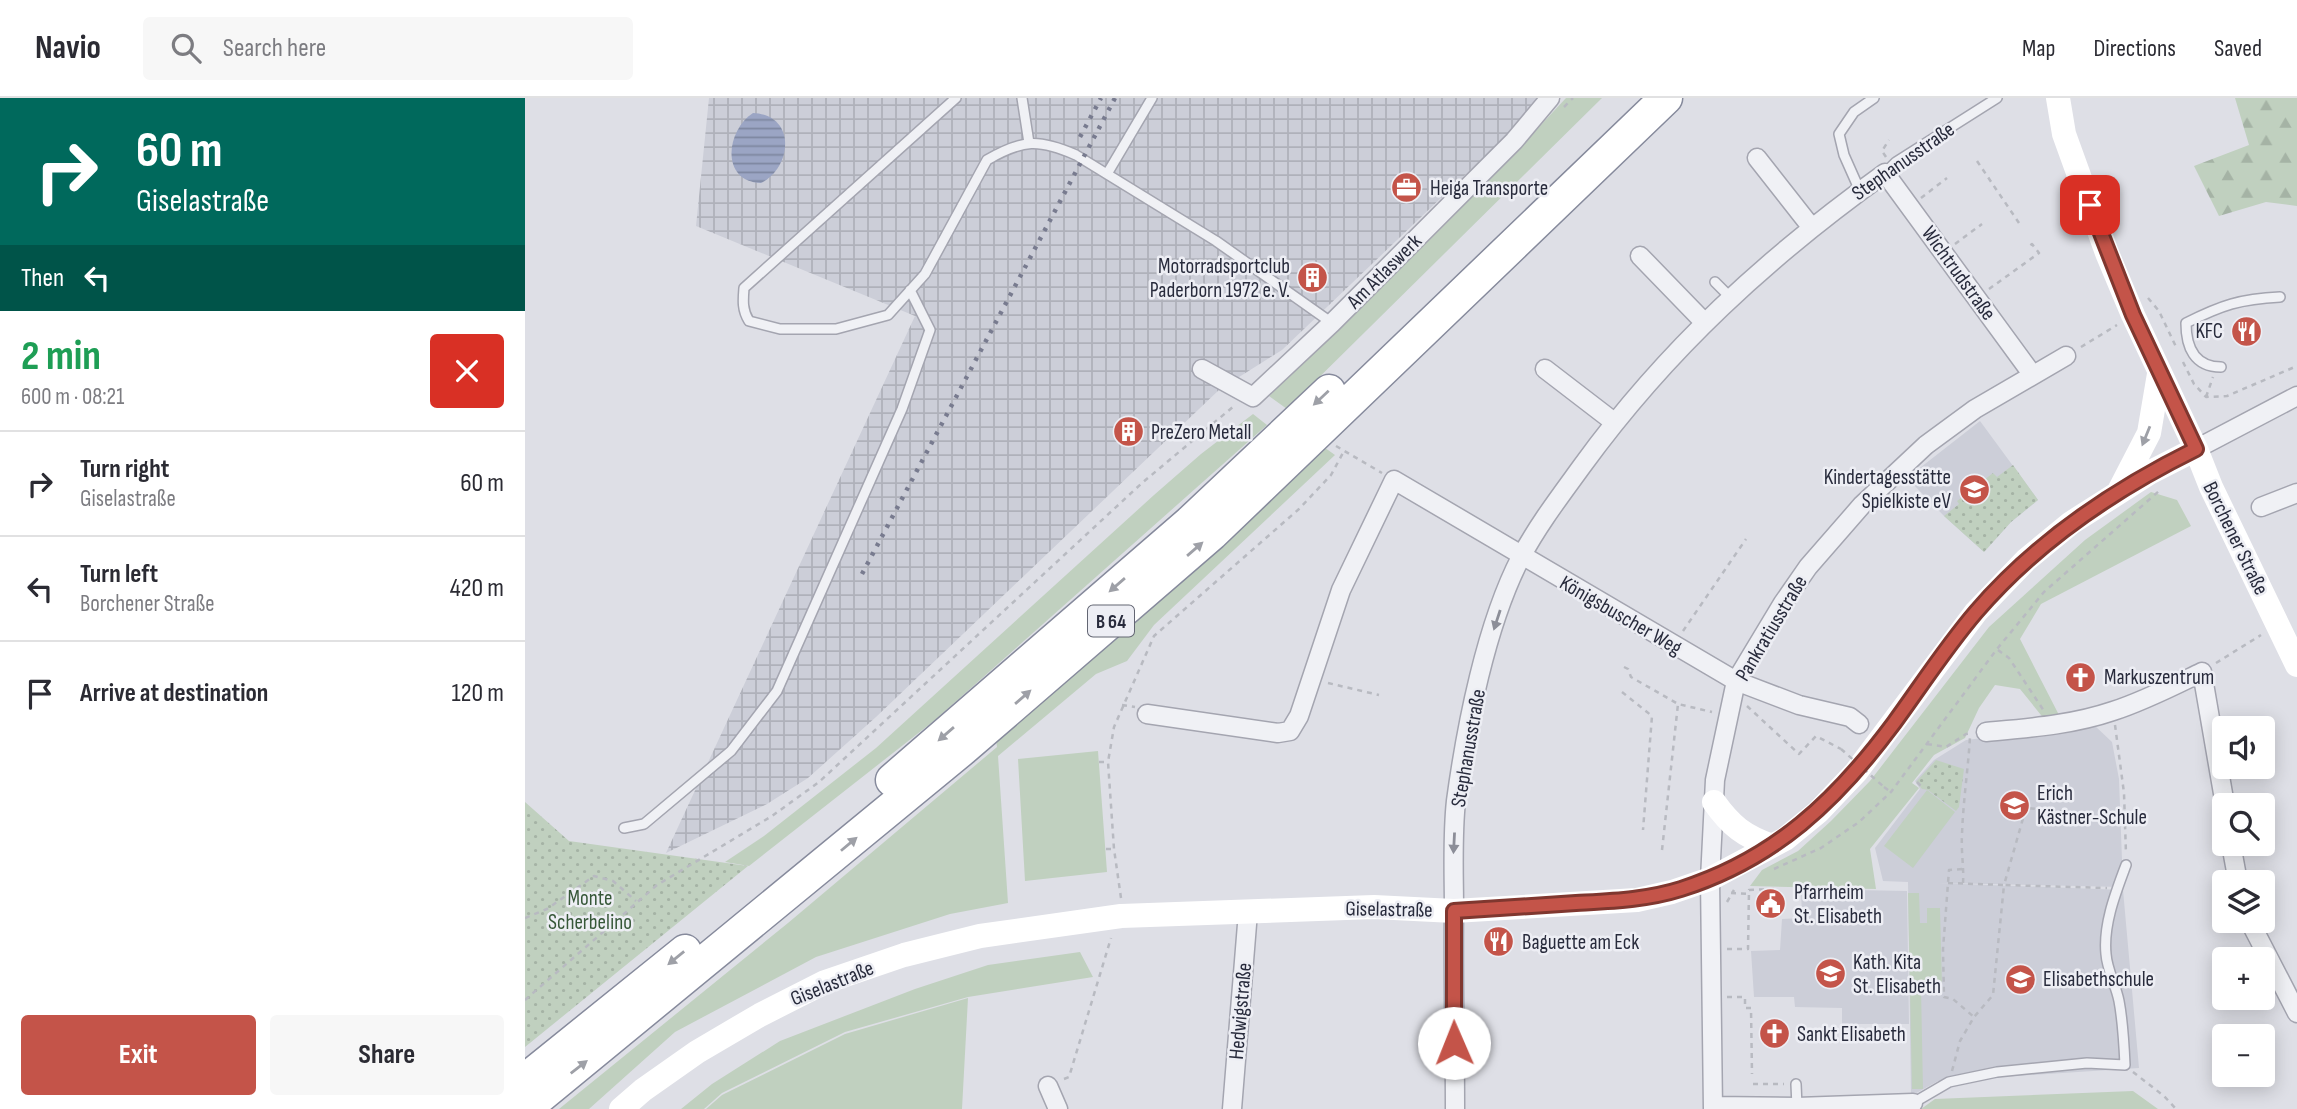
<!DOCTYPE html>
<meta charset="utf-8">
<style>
body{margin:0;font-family:"Sofia Sans Condensed",sans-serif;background:#f7f7f7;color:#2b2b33;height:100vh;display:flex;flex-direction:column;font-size:26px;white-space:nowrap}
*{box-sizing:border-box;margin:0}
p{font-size:23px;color:#7c7c81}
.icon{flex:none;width:38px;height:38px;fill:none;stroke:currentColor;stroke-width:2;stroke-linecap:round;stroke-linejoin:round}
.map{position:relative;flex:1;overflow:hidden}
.details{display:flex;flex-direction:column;background:#fff;width:525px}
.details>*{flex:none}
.banner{background:#00695c;color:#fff;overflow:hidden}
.buttons{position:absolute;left:1687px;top:618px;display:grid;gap:14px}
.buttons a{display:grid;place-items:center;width:63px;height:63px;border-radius:7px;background:#fff;box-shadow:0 4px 18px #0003;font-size:35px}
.pin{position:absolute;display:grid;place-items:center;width:60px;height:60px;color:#fff;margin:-30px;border-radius:14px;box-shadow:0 4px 10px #0006}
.me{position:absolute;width:77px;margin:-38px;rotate:359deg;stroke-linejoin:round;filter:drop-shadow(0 0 5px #0008)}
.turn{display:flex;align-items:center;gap:24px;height:147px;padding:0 21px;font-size:32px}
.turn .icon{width:91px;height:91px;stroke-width:2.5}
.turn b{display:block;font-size:49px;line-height:60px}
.then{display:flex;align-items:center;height:66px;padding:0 21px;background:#0003;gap:14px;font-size:26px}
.round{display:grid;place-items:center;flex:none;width:74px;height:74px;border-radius:7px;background:#f7f7f7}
.overview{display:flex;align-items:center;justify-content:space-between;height:119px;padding:0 21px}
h1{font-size:42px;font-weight:700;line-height:52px;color:#1e9e55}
.action{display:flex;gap:14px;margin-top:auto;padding:14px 21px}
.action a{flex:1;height:80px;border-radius:7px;background:#c45449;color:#fff;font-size:28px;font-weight:700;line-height:80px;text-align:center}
.action a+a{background:#f7f7f7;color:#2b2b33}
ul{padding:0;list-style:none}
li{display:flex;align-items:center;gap:21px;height:105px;padding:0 21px;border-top:2px solid #e1e1e2}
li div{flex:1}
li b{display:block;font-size:26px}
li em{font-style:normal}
header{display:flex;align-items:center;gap:42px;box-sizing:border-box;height:98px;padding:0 35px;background:#fff;border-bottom:2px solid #e1e1e2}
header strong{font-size:33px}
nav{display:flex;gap:38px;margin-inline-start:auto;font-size:24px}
.search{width:490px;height:63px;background:#f7f7f7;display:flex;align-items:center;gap:18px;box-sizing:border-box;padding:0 24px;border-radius:7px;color:#7c7c81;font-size:26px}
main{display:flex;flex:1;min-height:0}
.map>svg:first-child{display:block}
</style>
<header>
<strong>Navio</strong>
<div class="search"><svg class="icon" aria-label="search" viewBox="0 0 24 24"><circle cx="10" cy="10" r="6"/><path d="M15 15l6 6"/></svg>Search here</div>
<nav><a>Map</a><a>Directions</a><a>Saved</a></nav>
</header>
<main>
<section class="details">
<div class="banner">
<div class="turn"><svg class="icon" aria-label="right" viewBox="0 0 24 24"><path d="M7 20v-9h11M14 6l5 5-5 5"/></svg><div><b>60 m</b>Giselastraße</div></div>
<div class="then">Then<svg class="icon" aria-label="left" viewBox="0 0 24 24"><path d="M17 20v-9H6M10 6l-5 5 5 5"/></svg></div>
</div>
<div class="overview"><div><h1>2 min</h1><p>600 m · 08:21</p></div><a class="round" style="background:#d93025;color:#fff"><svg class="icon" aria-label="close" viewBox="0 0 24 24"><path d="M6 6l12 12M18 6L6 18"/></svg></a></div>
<ul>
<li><svg class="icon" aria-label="right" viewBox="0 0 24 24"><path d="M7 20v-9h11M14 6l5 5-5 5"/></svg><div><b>Turn right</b><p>Giselastraße</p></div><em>60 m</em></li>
<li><svg class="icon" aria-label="left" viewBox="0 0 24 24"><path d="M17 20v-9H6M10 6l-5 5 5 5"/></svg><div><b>Turn left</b><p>Borchener Straße</p></div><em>420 m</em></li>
<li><svg class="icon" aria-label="arrive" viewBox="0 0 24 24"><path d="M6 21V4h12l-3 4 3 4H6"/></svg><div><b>Arrive at destination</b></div><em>120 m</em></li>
</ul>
<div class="action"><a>Exit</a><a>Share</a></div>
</section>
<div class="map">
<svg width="1772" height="1011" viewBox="0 0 1772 1011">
<defs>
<pattern id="industrial-grid" width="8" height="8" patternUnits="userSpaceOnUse" patternTransform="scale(1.75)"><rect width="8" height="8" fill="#ccced8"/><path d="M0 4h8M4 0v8" fill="none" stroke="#afb1ba"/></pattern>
<pattern id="forest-firs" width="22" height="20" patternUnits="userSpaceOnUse" patternTransform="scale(1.75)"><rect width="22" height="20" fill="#c0d0bf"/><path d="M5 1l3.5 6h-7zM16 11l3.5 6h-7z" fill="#a5b3a5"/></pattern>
<pattern id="park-dots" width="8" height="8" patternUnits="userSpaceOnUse" patternTransform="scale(1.75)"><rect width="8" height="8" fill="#c0d0bf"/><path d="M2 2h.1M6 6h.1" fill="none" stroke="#a5b3a5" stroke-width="1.8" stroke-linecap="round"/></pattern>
<pattern id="water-rules" width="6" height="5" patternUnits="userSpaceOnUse" patternTransform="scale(1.75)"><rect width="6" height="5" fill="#9ba5c4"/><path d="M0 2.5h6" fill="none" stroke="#7e87a0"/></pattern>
</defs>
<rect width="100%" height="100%" fill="#dedfe6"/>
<!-- built -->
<path fill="#ccced8" d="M1455,323L1513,402L1486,424L1459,454L1419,418L1382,380Z
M1569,627L1587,644L1594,681L1598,789L1413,785L1598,792L1614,970L1413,983L1386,998L1383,784L1358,783L1350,750L1395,691L1390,683L1409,662L1441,642Z
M1276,791L1382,793L1384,926H1317V910L1270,909L1269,899H1229L1226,853L1255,852L1257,821L1277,820Z"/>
<!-- industrial -->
<path fill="url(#industrial-grid)" d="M184,0H1012L985,34L757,252L695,291L351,619L283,680L242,706L141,755L390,218L171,128Z"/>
<!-- green -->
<path fill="#c0d0bf" d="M1041,0H1077L762,311L744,298L983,62Z
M728,316L742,327L410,622L224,768L200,764L239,738L351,650L629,397L676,356Z
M796,347L810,357L629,527L602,563L571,576L473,658L483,805L425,816L291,859L150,934L64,1011H34L263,825L472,649L471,641Z
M1626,394L1652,402L1666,428L1516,506L1495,541L1534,617L1520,622L1495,591L1470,587L1454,610L1440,640L1409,657L1387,685L1394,690L1345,751L1351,791L1225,788L1237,772L1273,753L1306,723L1345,683L1464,529L1560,442Z
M573,653L582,774L500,783L493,661Z
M1402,692L1430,714L1388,770L1359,748Z
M1383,795H1394L1395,825H1402V810H1415L1417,889L1396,890L1398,991H1387Z
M555,854L568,879L443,899L320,934L197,995L179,1011H156L187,986L255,943L390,891L463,867Z
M443,900L437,1011H181L197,997L320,936Z
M1608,993L1633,1011H1396L1410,1001Z"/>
<!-- forest -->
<path fill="url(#forest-firs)" d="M1710,0H1772V108L1741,104L1694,118L1669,68L1724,47Z"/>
<!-- park -->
<path fill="url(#park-dots)" d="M1488,367L1513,402L1486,424L1459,454L1419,418L1434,406L1432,403L1468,375L1472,379Z
M1411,662L1439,671L1434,709L1431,713L1403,692L1397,691L1391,684Z
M0,704L44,743L223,768L0,949Z"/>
<!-- water -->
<path fill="url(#water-rules)" d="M228,15C272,17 267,70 236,85C195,84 201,32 228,15Z"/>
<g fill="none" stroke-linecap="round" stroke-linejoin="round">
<defs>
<path id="lane" d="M431,0L219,190C218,202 217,212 224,223L255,231H311L363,217L400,176L462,62C498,41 514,41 551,57L691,143L807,225
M497,0L504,45
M1360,75L1371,64L1472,0
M582,76L627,0
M1335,93L1319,57L1314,36L1329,14L1349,0
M1190,184L1205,199
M1696,269C1669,269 1661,249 1661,225C1697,207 1715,201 1755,199
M99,730L119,726L206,653L252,593L377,311L405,232L385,192
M1271,986L1272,1009
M1388,1005L1424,984L1472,974L1562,965L1600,967C1599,945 1598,924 1594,903C1591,887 1582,872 1581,856C1578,826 1591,794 1601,767"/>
<path id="street" d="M1232,60L1287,130
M1115,158L1179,224
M677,271L728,299L807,225L989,43L1025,0
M1020,271L1089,324
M1671,351L1772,298
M1736,409L1772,395
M622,616L753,635L765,633L774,618L816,492L869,382L1211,583L1274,607L1325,619L1334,626
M1461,634C1504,630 1547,627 1588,613C1619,603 1648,588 1677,574L1700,707
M1706,746L1713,784
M1724,822L1772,915
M523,988L533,1011
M1188,1008L1272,1009L1388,1005
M707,1011L723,814
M930,1011C930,945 928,879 929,813C929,776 927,740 931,703C941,629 961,526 996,459C1013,427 1036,397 1057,368C1142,251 1243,159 1360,75L1507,276
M1188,1011L1185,781L1190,682L1211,583L1258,505L1283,469L1337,407L1401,347L1450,311L1541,258"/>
<path id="highway" d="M367,682L665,424L804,293
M0,982L160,853
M0,1011L438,651L687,436L1141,0"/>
</defs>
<!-- lane casing -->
<use href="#lane" stroke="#a4a5b0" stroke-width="12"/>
<!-- street casing -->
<use href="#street" stroke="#a4a5b0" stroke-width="21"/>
<!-- highway casing -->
<use href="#highway" stroke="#868a9c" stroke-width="35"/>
<!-- path -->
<path stroke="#b8bac1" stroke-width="2.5" stroke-dasharray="5 5" stroke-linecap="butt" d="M1039,9L1048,0
M1361,59L1357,53L1364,42
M1452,63L1494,125
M1396,100L1422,80
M1430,146L1457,126
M1464,191L1514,155L1507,146L1503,149
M1623,200L1634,213L1652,251
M1556,249L1592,227
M1658,264L1669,286L1681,299L1702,298L1772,268
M1681,299L1688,279
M811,348L857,375
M1158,533L1221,441
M1473,552L1484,560L1519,613
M1691,565L1736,537
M1099,569L1103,571L1106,579L1153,606L1187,614
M803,585L854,597
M1097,594L1127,618L1118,732
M597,607L610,609
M1222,608L1274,656L1291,638L1316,651
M1590,627L1599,695L1601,756
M1402,646L1421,649L1441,636L1447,635
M574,664H583
M1392,684L1398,690
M1359,689L1366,694
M581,751H589
M1137,752L1153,606
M1249,771L1296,750L1334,724L1366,694L1472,551L1519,494L1634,393
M1437,771L1424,772L1418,851L1419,899L1428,901L1449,919
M1423,785L1479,787L1501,710L1545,714
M1438,785C1439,769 1436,754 1437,737C1438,704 1443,672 1445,639
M1206,795L1224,796
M596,800L589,751L583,664L589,629L629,538L774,411L806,377L819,353
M1202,804L1209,792
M0,820L22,811L69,778L88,783L111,803
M1202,851H1223L1224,792L1249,791
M1202,899H1220V910H1226L1227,976
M0,902L132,787L247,718L294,684L617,385L709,308
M1427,973L1435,943L1449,919L1468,897L1479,787L1582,790
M1608,974L1639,998L1651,1011
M539,981L544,979L586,840
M1228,986H1259"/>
<!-- lane -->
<use href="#lane" stroke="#f0f1f5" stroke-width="9"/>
<!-- street -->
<use href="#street" stroke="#f0f1f5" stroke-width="18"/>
<!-- secondary -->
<path stroke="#fff" stroke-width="24" d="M1533,0L1539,36L1582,155L1608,217L1671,351L1686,389L1772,567
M1594,393L1624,335L1634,276
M1189,704C1206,728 1219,738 1247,748
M96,1011L118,992L172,954L235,917L300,884L379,857L455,838L596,818L849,809L929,813L1112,802L1147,794L1185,781L1260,741L1293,714L1331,674L1451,514L1501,462L1546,425L1626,374L1671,351"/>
<!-- highway -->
<use href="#highway" stroke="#fff" stroke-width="32"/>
<!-- rail -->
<path stroke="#787b8f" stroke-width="4.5" stroke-dasharray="3.5 7" stroke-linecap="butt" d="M555,39L576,0
M337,476L590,0"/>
<!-- path-bridge -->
<path stroke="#b8bac1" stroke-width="2.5" stroke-dasharray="5 5" stroke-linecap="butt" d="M1316,651L1359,689"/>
</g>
<!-- one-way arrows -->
<defs><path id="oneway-solid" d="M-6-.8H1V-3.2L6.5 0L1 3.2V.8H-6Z" transform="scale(1.75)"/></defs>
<g fill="#9ea0a7">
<use href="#oneway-solid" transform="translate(796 300) rotate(137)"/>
<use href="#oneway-solid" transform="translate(1621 338) rotate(112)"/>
<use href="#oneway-solid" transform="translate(670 451) rotate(-41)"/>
<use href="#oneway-solid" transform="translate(592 487) rotate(139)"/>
<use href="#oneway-solid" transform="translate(498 599) rotate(-41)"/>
<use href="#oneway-solid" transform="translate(421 636) rotate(139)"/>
<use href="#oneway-solid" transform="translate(324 746) rotate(-40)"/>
<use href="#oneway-solid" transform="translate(151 860) rotate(141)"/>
<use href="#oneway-solid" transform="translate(54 969) rotate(-38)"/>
</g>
<g fill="#8c8e98">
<use href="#oneway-solid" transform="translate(972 522) rotate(108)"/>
<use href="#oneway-solid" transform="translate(929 745) rotate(93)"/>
</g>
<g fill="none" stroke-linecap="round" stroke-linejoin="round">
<defs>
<path id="route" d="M929,945V813C969,810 1010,808 1051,805C1086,803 1121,802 1156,791C1250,761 1311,703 1369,625C1396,588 1421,549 1451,514C1511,444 1588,392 1671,351L1608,217L1565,107"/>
</defs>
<!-- route casing -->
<use href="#route" stroke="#7f372f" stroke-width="18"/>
<!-- route -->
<use href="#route" stroke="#c45449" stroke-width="12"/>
</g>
<!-- icons -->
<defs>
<symbol id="office-disc" viewBox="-11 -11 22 22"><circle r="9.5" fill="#c45449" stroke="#edeef4"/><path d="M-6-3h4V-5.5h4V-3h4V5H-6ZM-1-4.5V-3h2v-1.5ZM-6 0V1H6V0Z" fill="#fff"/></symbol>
<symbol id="building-disc" viewBox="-11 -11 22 22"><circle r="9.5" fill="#c45449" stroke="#edeef4"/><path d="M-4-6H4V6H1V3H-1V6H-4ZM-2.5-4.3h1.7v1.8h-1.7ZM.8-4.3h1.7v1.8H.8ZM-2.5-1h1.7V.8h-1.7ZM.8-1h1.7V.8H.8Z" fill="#fff"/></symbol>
<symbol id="restaurant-disc" viewBox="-11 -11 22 22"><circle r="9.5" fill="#c45449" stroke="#edeef4"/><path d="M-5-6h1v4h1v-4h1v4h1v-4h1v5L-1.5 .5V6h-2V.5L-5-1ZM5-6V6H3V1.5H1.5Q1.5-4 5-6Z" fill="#fff"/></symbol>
<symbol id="school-disc" viewBox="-11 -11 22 22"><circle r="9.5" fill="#c45449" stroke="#edeef4"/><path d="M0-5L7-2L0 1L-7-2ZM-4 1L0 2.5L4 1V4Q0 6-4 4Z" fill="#fff"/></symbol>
<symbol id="church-disc" viewBox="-11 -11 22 22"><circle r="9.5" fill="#c45449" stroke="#edeef4"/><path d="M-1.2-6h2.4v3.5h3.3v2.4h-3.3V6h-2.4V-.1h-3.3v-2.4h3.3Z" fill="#fff"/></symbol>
<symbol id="civic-disc" viewBox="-11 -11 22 22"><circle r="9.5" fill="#c45449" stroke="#edeef4"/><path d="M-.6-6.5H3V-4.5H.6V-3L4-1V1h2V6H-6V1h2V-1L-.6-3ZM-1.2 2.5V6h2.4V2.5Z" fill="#fff"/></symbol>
</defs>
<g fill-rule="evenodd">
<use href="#office-disc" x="864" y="72" width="35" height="35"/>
<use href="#building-disc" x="770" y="162" width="35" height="35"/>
<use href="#restaurant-disc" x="1704" y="216" width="35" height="35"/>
<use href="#building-disc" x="586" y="316" width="35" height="35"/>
<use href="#school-disc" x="1432" y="374" width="35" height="35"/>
<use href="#church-disc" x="1538" y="562" width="35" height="35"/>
<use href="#school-disc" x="1472" y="690" width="35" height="35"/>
<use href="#civic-disc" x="1228" y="788" width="35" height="35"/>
<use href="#restaurant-disc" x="956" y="826" width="35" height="35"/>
<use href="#school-disc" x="1288" y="858" width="35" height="35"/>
<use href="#school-disc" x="1478" y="864" width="35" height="35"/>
<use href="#church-disc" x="1232" y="918" width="35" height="35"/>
</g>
<g text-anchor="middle" stroke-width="5" stroke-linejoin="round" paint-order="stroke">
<!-- shield labels -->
<rect fill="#edeef4" stroke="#636673" stroke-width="2" x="563" y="507.5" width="46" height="31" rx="5"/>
<g font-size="19" font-weight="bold" fill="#282b3c">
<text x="586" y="530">B 64</text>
</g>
<!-- street labels -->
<g font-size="21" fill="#282b3c" stroke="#edeef4">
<text transform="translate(1378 63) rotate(-35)" y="7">Stephanusstraße</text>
<text transform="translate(859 173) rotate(-45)" y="7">Am Atlaswerk</text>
<text transform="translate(1434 175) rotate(54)" y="7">Wichtrudstraße</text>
<text transform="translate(1711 440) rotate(64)" y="7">Borchener Straße</text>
<text transform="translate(1096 517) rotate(30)" y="7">Königsbuscher Weg</text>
<text transform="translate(1246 530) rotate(-59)" y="7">Pankratiusstraße</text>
<text transform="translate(943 650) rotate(-80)" y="7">Stephanusstraße</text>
<text transform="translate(864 811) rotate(1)" y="7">Giselastraße</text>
<text transform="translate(307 885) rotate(-22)" y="7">Giselastraße</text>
<text transform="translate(715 913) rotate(-85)" y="7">Hedwigstraße</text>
</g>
<!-- poi labels -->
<g font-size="21" fill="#282b3c" stroke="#edeef4" text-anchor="start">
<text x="905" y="97">Heiga Transporte</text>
<text x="765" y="175" text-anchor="end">Motorradsportclub<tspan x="765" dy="24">Paderborn 1972 e. V.</tspan></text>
<text x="1698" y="240" text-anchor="end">KFC</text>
<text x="626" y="341">PreZero Metall</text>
<text x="1426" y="386" text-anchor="end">Kindertagesstätte<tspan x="1426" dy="24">Spielkiste eV</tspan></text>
<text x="1579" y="586">Markuszentrum</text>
<text x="1512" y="702">Erich<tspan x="1512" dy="24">Kästner-Schule</tspan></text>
<text x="1269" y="801">Pfarrheim<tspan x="1269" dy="24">St. Elisabeth</tspan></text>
<text x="997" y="851">Baguette am Eck</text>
<text x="1328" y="871">Kath. Kita<tspan x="1328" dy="24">St. Elisabeth</tspan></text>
<text x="1518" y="888">Elisabethschule</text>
<text x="1272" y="943">Sankt Elisabeth</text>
</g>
<!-- park labels -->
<g font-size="21" fill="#365738" stroke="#edeef4">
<text x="65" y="807">Monte<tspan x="65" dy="24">Scherbelino</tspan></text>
</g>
</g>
</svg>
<div class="buttons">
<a><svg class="icon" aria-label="sound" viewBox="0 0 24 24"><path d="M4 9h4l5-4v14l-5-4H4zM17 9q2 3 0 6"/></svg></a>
<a><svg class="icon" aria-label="search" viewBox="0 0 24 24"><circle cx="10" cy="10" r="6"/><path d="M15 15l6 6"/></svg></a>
<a><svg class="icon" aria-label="layers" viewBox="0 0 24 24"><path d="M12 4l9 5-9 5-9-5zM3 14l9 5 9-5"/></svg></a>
<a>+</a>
<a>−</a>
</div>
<div class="pin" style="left:1565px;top:107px;background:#d93025"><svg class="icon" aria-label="arrive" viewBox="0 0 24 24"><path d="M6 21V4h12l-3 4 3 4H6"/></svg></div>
<svg class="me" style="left:929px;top:945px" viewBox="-20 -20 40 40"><circle r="19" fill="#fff"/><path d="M0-13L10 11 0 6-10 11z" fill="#c45449"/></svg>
</div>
</main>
